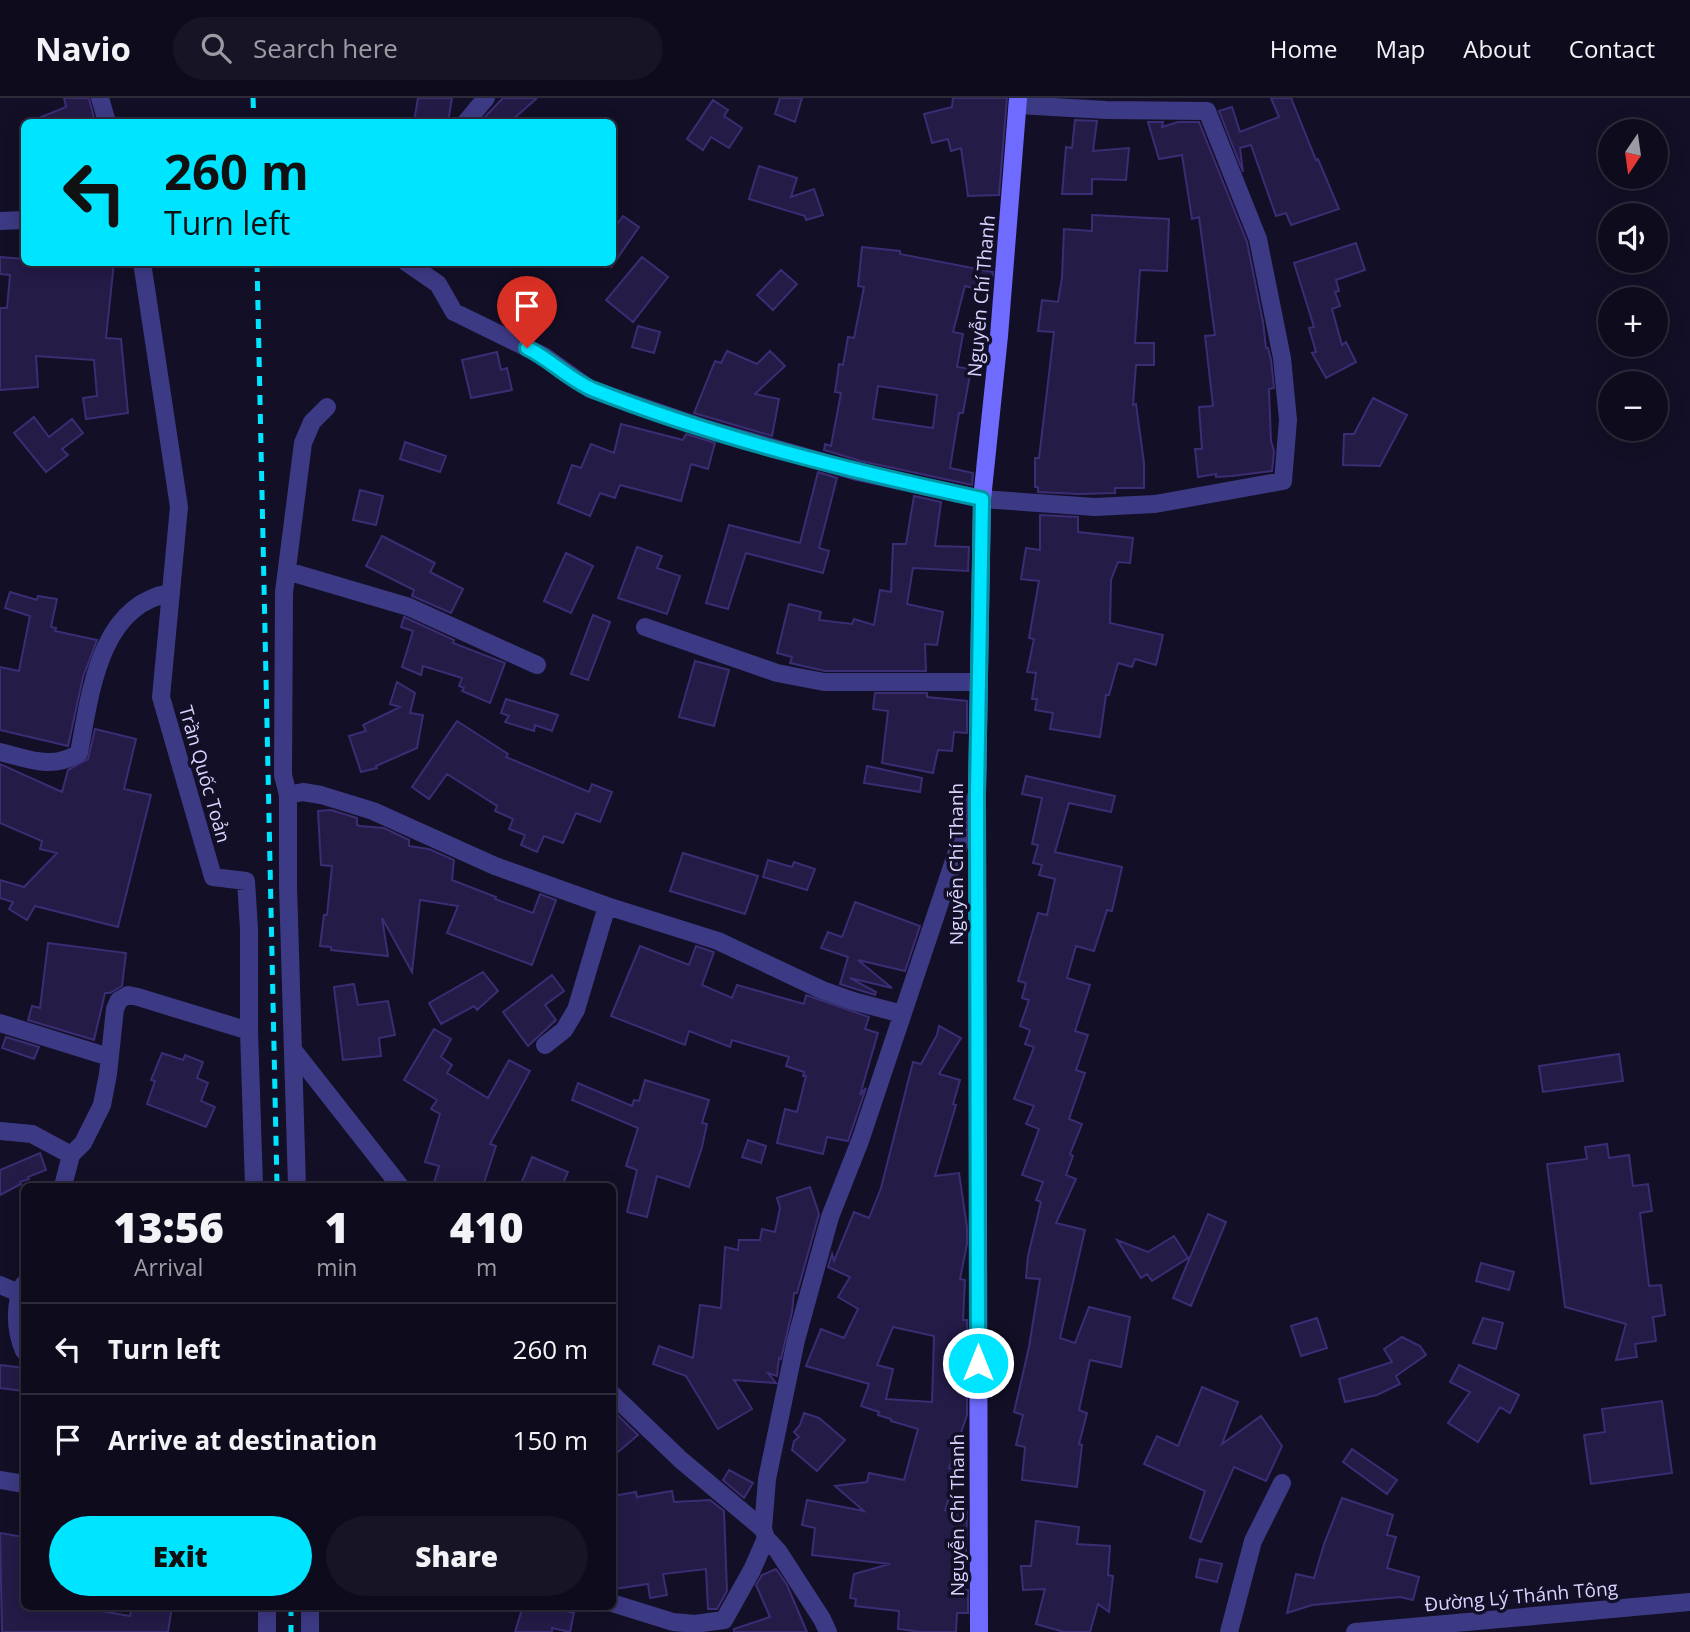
<!DOCTYPE html>
<meta charset="utf-8">
<style>
body{margin:0;font-family:"Open Sans",sans-serif;background:#171425;color:#f1f3f6;height:100vh;display:flex;flex-direction:column;font-size:26px;white-space:nowrap}
*{box-sizing:border-box;margin:0}
p{font-size:23px;color:#9b9ba3}
.icon{flex:none;width:38px;height:38px;fill:none;stroke:currentColor;stroke-width:2;stroke-linecap:round;stroke-linejoin:round}
.map{position:relative;flex:1;overflow:hidden}
.side{position:absolute;left:21px;top:1085px;width:595px;height:427px;display:flex;flex-direction:column;background:#0e0b1c;border-radius:10px;box-shadow:0 4px 18px #0003,0 0 0 2px #2e2b3b}
.side>*{flex:none}
.top-card{position:absolute;left:21px;top:21px;width:595px;height:147px;border-radius:10px;box-shadow:0 4px 18px #0003,0 0 0 2px #2e2b3b;background:#00e5ff;color:#111;overflow:hidden}
.needle{width:46px;rotate:193deg}
.buttons{position:absolute;left:1598px;top:21px;display:grid;gap:14px}
.buttons a{display:grid;place-items:center;width:70px;height:70px;border-radius:50%;background:#0e0b1c;box-shadow:0 4px 18px #0003,0 0 0 2px #2e2b3b;font-size:35px}
.pin{position:absolute;display:grid;place-items:center;width:60px;height:60px;color:#fff;margin:-72px -30px;border-radius:50% 50% 50% 0;rotate:-45deg;box-shadow:0 0 7px #0007}
.pin .icon{rotate:45deg}
.me{position:absolute;width:77px;margin:-38px;rotate:0deg;stroke-linejoin:round;filter:drop-shadow(0 0 5px #0008)}
.turn{display:flex;align-items:center;gap:24px;height:147px;padding:0 28px;font-size:32px}
.turn .icon{width:91px;height:91px;stroke-width:2.5}
.turn b{display:block;font-size:49px;line-height:60px}
.eta{display:flex;justify-content:space-evenly;align-items:center;height:119px;text-align:center}
.eta b{font-size:42px;font-weight:800;line-height:49px}
.button{display:flex;gap:14px;margin-top:auto;padding:14px 28px}
.button a{flex:1;height:80px;border-radius:42px;background:#00e5ff;color:#111;font-size:28px;font-weight:800;line-height:80px;text-align:center}
.button a+a{background:#171425;color:#f1f3f6}
ul{padding:0;list-style:none}
li{display:flex;align-items:center;gap:21px;height:91px;padding:0 28px;border-top:2px solid #2e2b3b}
li div{flex:1}
li b{display:block;font-size:26px}
li em{font-style:normal}
header{display:flex;align-items:center;gap:42px;box-sizing:border-box;height:98px;padding:0 35px;background:#0e0b1c;border-bottom:2px solid #2e2b3b}
header strong{font-size:33px}
nav{display:flex;gap:38px;margin-inline-start:auto;font-size:24px}
.search{width:490px;height:63px;background:#171425;display:flex;align-items:center;gap:18px;box-sizing:border-box;padding:0 24px;border-radius:38px;color:#9b9ba3;font-size:26px}
.map>svg:first-child{display:block}
</style>
<header>
<strong>Navio</strong>
<div class="search"><svg class="icon" aria-label="search" viewBox="0 0 24 24"><circle cx="10" cy="10" r="6"/><path d="M15 15l6 6"/></svg>Search here</div>
<nav><a>Home</a><a>Map</a><a>About</a><a>Contact</a></nav>
</header>
<div class="map">
<svg width="1690" height="1534" viewBox="0 0 1690 1534">
<rect width="100%" height="100%" fill="#130f26"/>
<!-- building -->
<path fill="#241b47" stroke="#3b2d73" stroke-width="2" fill-rule="evenodd" d="M64,0H89L95,24H29L66,9Z
M418,0H452L448,24H414Z
M503,0H537L510,24H480Z
M780,0H802L795,24L775,16Z
M953,0H1007L999,97L968,98L961,50L951,53L948,41L932,45L924,16L952,9Z
M1271,0H1291L1316,62L1318,61L1339,111L1291,127L1286,115L1276,118L1251,47L1240,50L1243,74L1219,13L1232,9L1240,34L1279,19Z
M713,2L728,12L724,18L742,30L729,50L711,39L703,52L687,41Z
M1075,22L1097,23L1093,53L1129,50L1126,82L1092,81V96H1062L1066,49L1072,50Z
M1148,24H1163L1162,29L1178,24H1199L1247,144L1263,224L1266,250H1268L1271,262L1274,290L1269,291L1271,343L1274,353L1272,373L1232,378L1216,379V376L1198,379L1195,351H1202L1199,309L1213,308L1205,238L1215,237L1199,119L1192,121L1182,57L1159,61Z
M759,68L797,80L791,99L814,91L823,117L806,122L805,118L749,101Z
M1092,117L1169,121L1167,173L1140,172L1135,245H1154V267H1136L1133,307L1136,306L1144,365V390H1115V395L1079,396L1038,394V389H1035V360H1039L1054,234L1038,233L1042,202L1058,204L1062,180L1064,131L1092,133Z
M623,118L639,129L612,168V133Z
M1356,145L1365,172L1336,182L1339,193L1335,194L1340,208L1332,211L1342,247L1346,244L1356,264L1326,280L1312,255L1316,254L1309,230L1314,229L1294,165Z
M862,149L900,153V156L993,174L990,194L965,188L953,234L963,236L957,269L971,271L963,315H959L950,370L973,375L972,387L861,363L824,352L825,346L831,348L841,295L835,294L839,266L843,267L848,239L854,240L864,189L858,188ZM878,288L937,297L933,330L873,321Z
M0,159L24,161V164H114L106,240L121,241L128,315L86,321L83,300L97,298L94,262L36,258L38,289L0,292V210H7L10,177L0,176Z
M642,159L668,179L633,224L606,202Z
M781,172L797,186L773,212L757,197Z
M638,228L660,234L654,255L632,249Z
M727,253L757,266L770,253L785,268L755,296L779,301L772,338L694,315L715,263L721,265Z
M497,254L501,272L507,270L512,292L471,300L462,262Z
M1373,300L1407,317L1380,368L1343,367L1344,336H1354Z
M34,319L49,339L72,321L83,335L62,351L68,357L46,374L14,335Z
M621,326L683,342L686,336L715,345L708,371L691,366L681,403L620,387L615,400L600,395L590,418L558,405L572,367L581,370L591,346L614,355Z
M405,344L446,358L440,374L400,361Z
M818,374L837,380L819,450L829,453L823,475L746,455L728,511L706,505L729,427L800,445Z
M360,392L383,398L376,427L353,422Z
M914,398L941,404L935,448L969,449L968,473L913,470L907,506L943,514L937,547L925,546L926,573H825L790,565L792,559L777,555L789,506L821,514L819,522L852,526L854,521L874,527L880,492L891,494L893,446H906Z
M1040,417L1078,419V434L1133,440L1130,465L1118,464L1111,482L1110,525L1163,537L1156,567L1135,561L1132,569L1118,565L1109,597H1106L1100,639L1050,631L1053,615L1035,612L1037,601H1032L1036,575L1027,574L1034,541L1029,540L1039,483L1021,481L1026,450L1040,452Z
M382,438L435,465L430,474L463,491L451,515L412,498L414,492L366,468Z
M637,449L662,458L657,470L680,478L667,516L618,500Z
M566,455L593,468L571,515L544,503Z
M10,494L37,502L38,498L57,501L51,529L56,530L55,533L97,542L83,579L68,648L0,632V569L19,573L30,518L5,510Z
M593,517L610,524L588,582L571,576Z
M404,519L454,542L453,545L505,565L490,605L462,593L464,590L459,588L462,580L423,568L421,577L402,569L413,533L401,529Z
M695,563L729,572L714,628L679,619Z
M397,584L415,595L410,615L423,617L417,650L376,668L377,670L361,674L349,638L366,633L363,627L400,609L390,606Z
M875,595H927V599L967,603V635L954,634L952,653L938,652L933,675L882,665L888,613L873,611Z
M506,601L558,617L552,633L535,627L534,633L505,624L509,618L501,615Z
M457,623L508,656L506,659L589,694L592,686L612,694L600,724L576,715L563,745L544,738L537,754L521,747L525,737L509,731L513,721L495,713L497,708L447,676L429,701L412,689Z
M95,631L136,641L124,691L151,697L118,829L35,808L27,822L9,811L13,804L0,800V782L24,789L57,755L40,751L42,743L0,725V666L62,694L68,672L88,661Z
M867,668L922,680L920,694L864,685Z
M1026,678L1115,698L1111,714L1069,705L1055,754L1122,769L1112,813L1107,812L1094,853L1076,848L1067,880L1090,887L1075,933L1088,937L1076,972L1085,975L1069,1021L1082,1026L1070,1056L1073,1058L1066,1077L1076,1081L1056,1125L1085,1132L1060,1240L1075,1245L1089,1209L1130,1219L1121,1269L1090,1262L1079,1312L1087,1315L1079,1346L1082,1347L1077,1389L1022,1382L1025,1349L1016,1347L1023,1317L1014,1314L1029,1249L1040,1181L1026,1180L1028,1158L1041,1104L1036,1102L1043,1084L1022,1077L1039,1031L1026,1026L1034,1008L1014,1001L1034,949L1025,946L1030,932L1020,928L1029,902L1022,900L1026,885L1018,883L1038,815L1047,817L1055,781L1039,777L1042,767L1033,765L1038,747L1032,746L1042,700L1022,696Z
M331,712L357,720V727L360,728L384,730L409,742V748L429,751L454,762L452,782L496,799L495,801L533,815L540,796L556,802L532,867L447,835L458,808L420,802L412,874L382,820L388,858L331,852V849L320,848L324,817H327L332,768L321,767L318,713Z
M683,755L758,778L745,816L670,793Z
M768,762L792,769L794,764L815,771L807,792L763,779Z
M855,804L920,828L905,873L858,862L892,890L850,880L876,894L875,897L840,886L848,859L821,850L828,834L842,839Z
M48,845L126,855L122,888L110,895H105L94,942L28,922L32,908L40,910Z
M640,848L689,867L696,848L714,854L702,887L732,900L737,887L804,906L806,897L869,919L865,931L878,935L860,997L866,990L848,1043L827,1039L823,1056L777,1045L785,1011L797,1014L806,978H803L804,974L786,968L789,959L732,942L730,949L689,933L685,947L611,918Z
M483,874L498,893L477,912L474,908L441,926L429,905Z
M552,877L564,893L545,907L556,922L528,948L503,914Z
M354,886L358,907L388,903L395,937L379,940L381,958L343,962L334,889Z
M939,928L961,940L939,976L960,982L953,1006L956,1007L935,1078L959,1075L967,1129V1146L960,1181L965,1182L963,1222H967V1317L949,1370L958,1373L945,1412L967,1414L965,1492H968V1515H957L956,1534H921L898,1531L899,1513L855,1508L856,1501L850,1500L854,1476L890,1466L812,1457L815,1430L802,1427L807,1402L864,1413L835,1388L867,1384L869,1375L904,1382L918,1331L891,1323V1321L878,1317L879,1314L861,1308L869,1286L806,1268L821,1231L844,1240L858,1211L838,1199L850,1179L828,1169L832,1156L834,1163L854,1114L869,1120L881,1090L913,964L921,966L937,937ZM893,1229L934,1238L932,1304L886,1301L893,1271L877,1267Z
M434,931L451,941L441,959L452,967L447,975L488,1000L509,962L530,973L490,1046L496,1048L483,1088H433L439,1068L425,1064L440,1016L431,1011L437,1002L404,982Z
M6,939L39,949L34,961L2,950Z
M162,955L183,962L185,957L203,964L197,980L208,985L201,1003L215,1009L206,1029L147,1006L155,983L151,982Z
M1619,956L1623,983L1543,994L1539,968Z
M645,982L709,1002L702,1025L707,1026L702,1049L689,1089L657,1078L647,1119L627,1114L637,1072L626,1068L638,1030L572,1002L578,985L632,1008L634,1002L639,1003Z
M748,1042L766,1048L761,1065L742,1059Z
M1607,1046L1609,1060L1629,1057L1633,1088L1648,1086L1652,1113L1640,1115L1649,1188L1661,1187L1665,1217L1653,1219L1656,1243L1635,1246L1637,1259L1616,1262L1626,1226L1565,1209L1547,1066L1587,1061L1585,1049Z
M40,1055L46,1072L28,1079L29,1081L20,1084L21,1086L0,1097V1072Z
M532,1059L568,1074L562,1088H520Z
M810,1089L819,1116L797,1195H794L792,1214L781,1261L779,1260L777,1278L768,1275L776,1285L734,1282L752,1311L718,1331L686,1278L653,1266L659,1248L693,1260L700,1207L721,1210L725,1149L738,1152L739,1142H760L762,1131L775,1134L780,1110L777,1100Z
M1208,1116L1226,1124L1191,1208L1173,1200Z
M1174,1138L1188,1160L1152,1183L1147,1176L1141,1180L1117,1142L1148,1154Z
M1481,1165L1514,1174L1509,1192L1476,1183Z
M1317,1220L1327,1250L1301,1258L1291,1228Z
M1483,1220L1503,1225L1496,1251L1473,1245Z
M1402,1239L1420,1248L1426,1257L1396,1278L1400,1286L1377,1297L1345,1304L1339,1281L1392,1264L1384,1251Z
M0,1267L24,1270V1293L0,1290Z
M1459,1267L1519,1297L1510,1315L1500,1309L1478,1344L1448,1325L1470,1294L1450,1284Z
M1202,1289L1238,1304L1222,1346L1261,1318L1282,1348L1266,1383L1234,1369L1201,1444L1190,1440L1205,1393L1144,1366L1157,1338L1178,1348Z
M1662,1303L1672,1375L1591,1386L1584,1337L1605,1334L1602,1311Z
M612,1312L638,1337L612,1359Z
M804,1315L819,1320L845,1342L817,1373L792,1352L794,1343L799,1339L794,1334L800,1327Z
M1352,1351L1397,1382L1387,1396L1343,1364Z
M729,1372L753,1385L744,1400L723,1382Z
M672,1393L674,1404L710,1402L724,1413L727,1493L717,1511H708L706,1471L663,1476L667,1497L650,1500L648,1486L614,1491L612,1398L636,1394L637,1399Z
M1342,1400L1393,1417L1387,1437L1396,1439L1387,1470L1419,1479L1413,1502L1400,1499L1312,1507L1287,1515L1296,1476L1314,1480L1324,1446Z
M1036,1423L1079,1429L1077,1446L1110,1448L1108,1477L1113,1478L1109,1514L1098,1506L1090,1534H1064L1036,1526L1045,1491L1023,1492L1021,1468H1031Z
M0,1435L24,1439L21,1468L24,1469V1508H72L130,1518L132,1508H172L168,1534H2Z
M1200,1461L1222,1466L1217,1484L1196,1479Z
M776,1471L787,1487L807,1534H734V1531L770,1519L756,1487L762,1477Z
M523,1508H546L574,1515L570,1534L552,1530V1534H515Z"/>
<g fill="none" stroke-linecap="round" stroke-linejoin="round">
<!-- minor -->
<path stroke="#3d3a85" stroke-width="18" d="M100,0L107,24
M466,24L486,0
M0,123L24,122
M142,164L179,409L161,599L213,779L246,783L249,831V933L254,1088
M406,164L438,186L454,214L544,258L590,291L707,331L858,374L982,401L1095,409L1155,406L1283,383L1288,322L1282,260L1258,141L1207,13L1106,12L1018,7
M287,473L409,509L537,567
M645,529L777,575L824,584H979
M0,654C29,661 52,672 79,655C90,597 99,506 171,495
M288,697L283,677L284,494L303,345L312,324L327,309
M0,925L109,959
M545,947L564,932L576,912L607,808
M294,953L400,1088
M0,1033L32,1036L71,1057
M63,1088L71,1057L83,1045L102,1007L108,976L115,911L119,902L128,897L138,899L249,933
M297,1088L288,788V697L303,694L321,697L373,713L495,768L607,808L718,843L822,892L853,903L902,916
M24,1186C14,1206 15,1232 24,1253
M0,1187L19,1195
M612,1296L681,1362L763,1431L766,1440L778,1453L822,1521L828,1534
M763,1431L767,1381L796,1242L830,1119L860,1043L975,700
M612,1505L673,1524L695,1526L724,1522L752,1472L766,1440
M267,1508V1534
M310,1508V1534
M1229,1534L1253,1443L1282,1385"/>
<!-- tertiary -->
<path stroke="#3d3a85" stroke-width="18" d="M0,1382L24,1386
M1355,1534L1690,1504"/>
<!-- secondary -->
<path stroke="#6f6bff" stroke-width="18" d="M979,1534L977,696L982,401L999,238L1018,0"/>
<!-- rail -->
<path stroke="#00e5ff" stroke-width="5" stroke-dasharray="10 9" stroke-linecap="butt" d="M253,0L254,24
M257,164L277,1088
M291,1508V1534"/>
</g>
<g fill="none" stroke-linecap="round" stroke-linejoin="round">
<defs>
<path id="route" d="M527,250C550,261 571,283 594,292C719,341 851,373 982,401L977,696L978,1265"/>
</defs>
<!-- route casing -->
<use href="#route" stroke="#0095a6" stroke-width="18"/>
<!-- route -->
<use href="#route" stroke="#00e5ff" stroke-width="12"/>
</g>
<g text-anchor="middle" stroke-width="7" stroke-linejoin="round" paint-order="stroke">
<!-- street labels -->
<g font-size="19" fill="#d9d4ff" stroke="#130f26">
<text transform="translate(981 198) rotate(-85)" y="7">Nguyễn Chí Thanh</text>
<text transform="translate(205 676) rotate(74)" y="7">Trần Quốc Toản</text>
<text transform="translate(956 766) rotate(-90)" y="7">Nguyễn Chí Thanh</text>
<text transform="translate(957 1417) rotate(-90)" y="7">Nguyễn Chí Thanh</text>
<text transform="translate(1521 1498) rotate(-5)" y="7">Đường Lý Thánh Tông</text>
</g>
</g>
</svg>
<div class="buttons">
<a><svg class="needle" viewBox="-14 -14 28 28"><path d="M0-13l5 13h-10z" fill="#e53935"/><path d="M0 13l5-13h-10z" fill="#9b9ba3"/></svg></a>
<a><svg class="icon" aria-label="sound" viewBox="0 0 24 24"><path d="M4 9h4l5-4v14l-5-4H4zM17 9q2 3 0 6"/></svg></a>
<a>+</a>
<a>−</a>
</div>
<div class="pin" style="left:527px;top:250px;background:#d93025"><svg class="icon" aria-label="arrive" viewBox="0 0 24 24"><path d="M6 21V4h12l-3 4 3 4H6"/></svg></div>
<svg class="me" style="left:978px;top:1265px" viewBox="-20 -20 40 40"><circle r="17" fill="#00e5ff" stroke="#fff" stroke-width="3"/><path d="M0-11L8 9 0 5-8 9z" fill="#fff"/></svg>
<div class="top-card">
<div class="turn"><svg class="icon" aria-label="left" viewBox="0 0 24 24"><path d="M17 20v-9H6M10 6l-5 5 5 5"/></svg><div><b>260 m</b>Turn left</div></div>
</div>
<section class="side">
<div class="eta">
<div><b>13:56</b><p>Arrival</p></div>
<div><b>1</b><p>min</p></div>
<div><b>410</b><p>m</p></div>
</div>
<ul>
<li><svg class="icon" aria-label="left" viewBox="0 0 24 24"><path d="M17 20v-9H6M10 6l-5 5 5 5"/></svg><div><b>Turn left</b></div><em>260 m</em></li>
<li><svg class="icon" aria-label="arrive" viewBox="0 0 24 24"><path d="M6 21V4h12l-3 4 3 4H6"/></svg><div><b>Arrive at destination</b></div><em>150 m</em></li>
</ul>
<div class="button"><a>Exit</a><a>Share</a></div>
</section>
</div>
